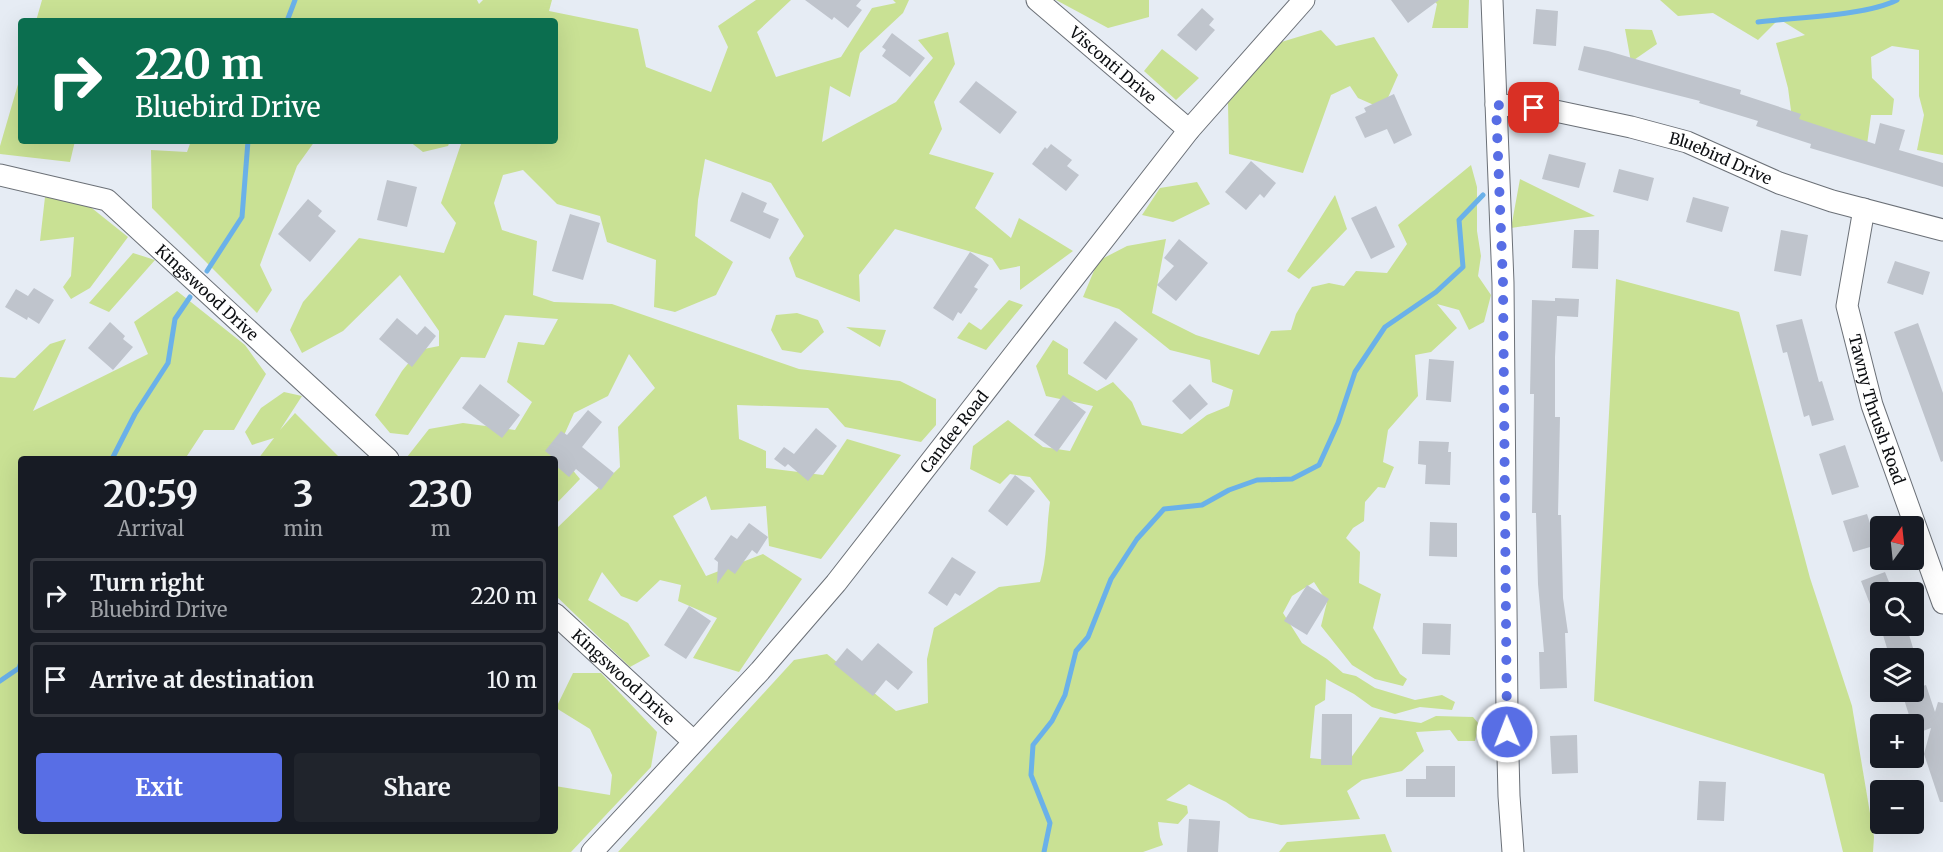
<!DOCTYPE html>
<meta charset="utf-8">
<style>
body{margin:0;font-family:Merriweather,serif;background:#20242c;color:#f1f3f6;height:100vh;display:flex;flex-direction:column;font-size:22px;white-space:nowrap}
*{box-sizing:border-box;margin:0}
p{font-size:20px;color:#9ea1a6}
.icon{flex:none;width:33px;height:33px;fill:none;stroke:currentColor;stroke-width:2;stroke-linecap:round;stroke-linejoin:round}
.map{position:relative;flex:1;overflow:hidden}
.side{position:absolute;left:18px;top:456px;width:540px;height:378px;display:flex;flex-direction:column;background:#171b24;border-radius:6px;box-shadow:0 6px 24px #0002}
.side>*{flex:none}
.guide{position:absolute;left:18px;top:18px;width:540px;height:126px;border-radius:6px;box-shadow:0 6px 24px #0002;background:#0b6e4f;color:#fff;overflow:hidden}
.needle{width:39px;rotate:15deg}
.buttons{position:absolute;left:1870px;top:516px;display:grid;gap:12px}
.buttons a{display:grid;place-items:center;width:54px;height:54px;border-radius:6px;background:#171b24;box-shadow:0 6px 24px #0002;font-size:30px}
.pin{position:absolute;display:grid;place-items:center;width:51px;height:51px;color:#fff;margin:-26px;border-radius:12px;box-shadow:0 3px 9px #0006}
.me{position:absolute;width:66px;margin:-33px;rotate:359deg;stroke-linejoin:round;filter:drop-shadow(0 0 4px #0008)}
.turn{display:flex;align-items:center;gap:21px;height:126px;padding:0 18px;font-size:27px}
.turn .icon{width:78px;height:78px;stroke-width:2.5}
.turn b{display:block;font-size:42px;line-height:51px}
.eta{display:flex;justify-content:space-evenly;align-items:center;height:102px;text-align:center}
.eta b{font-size:36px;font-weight:700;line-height:42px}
.cta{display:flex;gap:12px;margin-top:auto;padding:12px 18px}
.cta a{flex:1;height:69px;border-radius:6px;background:#586ee5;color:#fff;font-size:24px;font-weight:700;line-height:69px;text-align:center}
.cta a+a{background:#20242c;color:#f1f3f6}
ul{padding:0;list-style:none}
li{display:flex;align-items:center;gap:18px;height:75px;margin:0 12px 9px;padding:0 6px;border:3px solid #363941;border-radius:6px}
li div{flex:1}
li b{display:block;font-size:22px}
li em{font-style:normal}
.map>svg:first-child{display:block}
</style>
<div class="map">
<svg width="1943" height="852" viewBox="0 0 1943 852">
<rect width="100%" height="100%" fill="#e6ecf4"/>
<!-- green -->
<path fill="#c9e194" d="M42,0H477L479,4L483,0H552L549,11L638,29L646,67L711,92L728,47L718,26L756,0H791L757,32L776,77L841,57L872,8L896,3L893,0H909L903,13L860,53L850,97L830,86L822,142L896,102L933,58L918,40L948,32L955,64L934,102L942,129L929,154L994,173L975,208L1011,238L1019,218L1073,251L1020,290V266L1000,270L992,258L895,229L859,275L860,302L796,277L789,258L804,236L771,183L705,159L698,200L695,236L733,262L716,295L675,312L654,307L656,260L607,242L600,216L557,204L523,170L503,175L494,203L502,230L537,241L533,295L554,302L612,304L799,369L900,381L936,399V425L921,442L845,427L828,408L737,405L739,439L766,451V468L823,475L847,439L901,455L821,559L769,546L766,506L711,510L706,496L673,516L706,576L763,554L802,579L739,672L693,658L717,618L678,601L681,585L660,580L637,602L621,596L602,572L588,600L628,623L650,656L630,667L555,595V530L620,467L618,427L655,388L629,354L608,396L574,413L557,451L580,479L555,505V459H410L407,457L429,429L463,423L515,430L532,402L507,382L518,342L544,345L558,319L505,315L485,358L461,357L408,435L390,433L375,415L402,371L419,350L439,346V331L400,275L343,331L302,353L290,330L303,302L359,238L444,253L456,223L441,203L462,141H555V21H36Z
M1056,0H1149V17L1108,28Z
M1433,0H1469L1468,28H1432L1437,4Z
M1660,0H1943V155L1917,150L1924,115L1919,96V50L1892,46L1871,57L1872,78L1894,99L1892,115H1871L1866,152L1792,118L1788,88L1776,43L1805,35L1779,19L1758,40L1713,13L1678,16Z
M1625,29L1652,30L1657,44L1631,62Z
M1321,30L1336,46L1374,37L1398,75L1383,109L1358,98L1350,86L1331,95L1303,173L1229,154L1228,103L1278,43Z
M1162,49L1199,78L1176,100L1144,71Z
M21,74V141H75L70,162L0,154V146Z
M191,141H315L297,166L260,265L272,290L257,313L152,208L151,150L187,152Z
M409,141H450L448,146L423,152Z
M1471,165L1477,187V231L1481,256L1478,276L1491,295L1484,322L1469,330L1459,310L1437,304L1457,328L1431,352L1415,355L1418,396L1388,430L1383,462L1394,467L1385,488L1378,487L1365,502L1364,521L1353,528L1346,538L1360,552L1359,583L1381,594L1373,628L1400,674L1407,679L1403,686L1375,679L1352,665L1321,626L1327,602L1314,582L1292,596L1283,613L1302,643L1327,659L1343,673L1356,676L1375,688L1415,700L1442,695L1455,702L1452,710L1420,707L1395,714L1372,707L1354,694L1326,679L1325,700L1315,706L1310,758L1348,762L1380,717L1421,723L1436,716L1473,717L1479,724L1475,741H1458L1450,730L1416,732L1424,751L1402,771L1362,780L1347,791L1360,819L1281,825L1249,818L1226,802L1189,784L1166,800L1187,806L1188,813L1178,824L1158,822L1160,837L1163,845L1143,852H618L794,660L827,654L896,711L928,703L927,659L934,628L999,587L1040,582C1048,556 1046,529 1050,502L1030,477L1010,474L1000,484L970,469L973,446L1008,420L1043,447L1070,451L1093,406L1046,396L1036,366L1053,340L1068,349V374L1097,391L1113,382L1132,402L1142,425L1182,434L1207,415L1229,406L1233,390L1212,382L1210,360L1170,350L1119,309L1083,297L1098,261L1127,246L1166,239L1152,313L1196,335L1259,355L1271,331L1291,330L1296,314L1312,287L1329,283L1344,286L1356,271L1387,273L1407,244L1398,225Z
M1520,179L1595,216L1511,228Z
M1197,182L1210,204L1173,222L1142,215L1160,188Z
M1335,195L1347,229L1299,279L1287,271Z
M45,197L88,205L128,237L90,288L71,299L63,287L71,276L74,237L40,241Z
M133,253L155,260L109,312L89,303Z
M1616,279L1739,312L1810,578L1852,706L1874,837L1873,852H1843L1824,774L1594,701Z
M177,291L245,345L266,374L234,430H204L185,459H21V831H555V786L610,795L612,775L590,729L556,708L573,673H601L657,732L651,767L571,852H0V377L15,378L50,344L66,339L33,411L148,354L134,322Z
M1009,300L1023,305L986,350L957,338L969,322L981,330Z
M797,313L818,320L824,332L801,353L782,350L771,330L776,315Z
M846,327L886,330L880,347Z
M284,392L302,396L280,430L295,413L341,459H258L274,438L252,445L245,432L261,408Z
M1385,834L1392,852H1279L1287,842Z"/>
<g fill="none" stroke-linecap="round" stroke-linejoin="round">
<!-- stream -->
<path stroke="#6ab1e9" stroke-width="5" d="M287,21L295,0
M1758,22C1796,17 1865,16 1897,0
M207,271L242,217L248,141
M112,459L135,414L168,363L175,319L190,297
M0,681L19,668L21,662
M1044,852L1050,823L1031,775L1033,745L1052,721L1065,695L1076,651L1088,637L1111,579L1137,539L1164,509L1202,505L1229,490L1257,480L1292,479L1319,465L1338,423L1355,372L1385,327L1436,292L1463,267L1459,220L1483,195"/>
</g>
<!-- building -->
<path fill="#bfc4cc" d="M805,0H861L856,6L862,10L848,28L834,17L832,20Z
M1391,0H1439L1408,23Z
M1202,8L1214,19L1209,25L1215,30L1196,51L1177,35Z
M1536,9L1558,11L1556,46L1533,44Z
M892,33L925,58L910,77L882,56L886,50L882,47Z
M1584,46L1608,51L1741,90L1740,94L1801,114L1799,119L1875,144L1880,123L1905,130L1899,150L1943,163V187L1810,148L1811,144L1756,126L1758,121L1699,103L1700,101L1578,70Z
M976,81L1017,112L1000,134L959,102Z
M1394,94L1412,135L1394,144L1387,129L1365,138L1355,117L1366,112L1364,108Z
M1051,144L1072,160L1067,166L1079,175L1066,191L1032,164L1045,147L1047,149Z
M1549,154L1586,163L1579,188L1542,179Z
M1251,161L1276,183L1264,198L1260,194L1246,210L1225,192Z
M1619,169L1654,178L1648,201L1613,192Z
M387,180L417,187L407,227L377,220Z
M742,192L767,203L763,212L779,219L770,239L730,221Z
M1693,197L1729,207L1722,232L1686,222Z
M308,199L322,211L318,216L336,231L310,262L278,234Z
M1376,206L1395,247L1371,259L1351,218Z
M570,214L600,223L583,280L552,271Z
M1574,230H1599L1598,269L1572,268Z
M1781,230L1808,235L1801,276L1774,271Z
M1179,239L1208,263L1176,301L1157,285L1174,266L1164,258Z
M970,252L989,265L974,287L978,289L961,314L958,312L953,321L933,308Z
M1895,261L1930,272L1923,295L1887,283Z
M34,288L54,300L39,324L28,317L27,320L5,307L16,289L28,296Z
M1555,298L1579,299L1578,317L1557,316L1555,357V417H1560L1558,515H1561L1563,598L1568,633H1565L1567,688L1540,689L1539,652H1544L1538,584L1536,513H1532L1534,394H1530L1532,300L1555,301Z
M397,318L417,335L425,326L436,336L412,367L379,339Z
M1802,319L1819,382L1822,381L1834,420L1812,426L1809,415L1804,417L1787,352L1783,353L1776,325Z
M1115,321L1138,339L1106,380L1083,363Z
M110,322L125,336L123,339L133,347L113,370L88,348Z
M1918,323L1943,393V461L1941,462L1894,332Z
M1429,359L1454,361L1451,402L1426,400Z
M480,384L520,415L502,438L462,408Z
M1190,384L1208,404L1190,420L1172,401Z
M1063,395L1086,412L1057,452L1034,435Z
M588,410L602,422L582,447L614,473L601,490L576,469L569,477L555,465V459L545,451L561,431L567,435Z
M816,428L837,446L808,481L788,464L785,467L774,459L784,447L794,454Z
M1419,441L1449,442L1448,452H1451L1450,485L1425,484L1426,465L1418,464Z
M1845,445L1859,487L1832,495L1819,454Z
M1015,475L1035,491L1007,526L988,511Z
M1867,514L1877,545L1853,552L1843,521Z
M1430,522L1457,523V557L1429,556Z
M749,523L768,537L757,554L752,550L735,574L728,569L717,584L718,562L714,559L731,535L737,539Z
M952,557L976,572L960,596L955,593L947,606L928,593Z
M1885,572L1893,592H1881L1880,630L1861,581Z
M1307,585L1329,599L1307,635L1284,621Z
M689,606L711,621L686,659L664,645Z
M1423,623L1451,624L1450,655L1422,654Z
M1907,628L1916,658H1890L1883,635Z
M878,643L913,672L898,690L886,680L873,696L834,664L847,648L862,661Z
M1926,685L1935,712L1938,702L1943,703V802H1940L1924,754L1931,728L1915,734L1902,693L1914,692V689Z
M1322,714H1352V765H1321Z
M1577,735L1578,773L1552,774L1550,736Z
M1426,766H1455V797H1406V779H1426Z
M1699,781L1726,782L1724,821L1697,820Z
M1189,819L1220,821L1218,852H1187Z"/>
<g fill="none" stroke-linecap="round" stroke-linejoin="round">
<defs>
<g id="minor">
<path id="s1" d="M1037,0L1189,130"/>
<path d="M1492,0L1503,283L1507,715L1509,796L1513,852"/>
<path id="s2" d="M1496,105L1522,106L1546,109L1631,127L1687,142L1779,183L1832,201L1943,230"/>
<path id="s3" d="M0,175L107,200L388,459"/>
<path id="s4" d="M1864,209L1847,306L1872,405L1943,603"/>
<path id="s5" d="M555,614L693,741"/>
<path id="s6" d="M592,852L760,671L836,583L1189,130L1304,0"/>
</g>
</defs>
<!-- minor casing -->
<use href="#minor" stroke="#6b7077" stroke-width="23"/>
<!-- minor -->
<use href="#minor" stroke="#fff" stroke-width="21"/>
</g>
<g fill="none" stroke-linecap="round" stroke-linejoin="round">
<!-- route -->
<path stroke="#586ee5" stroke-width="10" stroke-dasharray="0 18" d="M1507,732L1503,283L1496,105L1534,108"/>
</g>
<g text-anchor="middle" stroke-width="5" stroke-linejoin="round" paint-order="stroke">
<!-- street labels -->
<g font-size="16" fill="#0d0f12" stroke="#f6f9fe">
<text dy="6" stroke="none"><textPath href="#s1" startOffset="100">Visconti Drive</textPath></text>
<text dy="6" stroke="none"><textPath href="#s2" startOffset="232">Bluebird Drive</textPath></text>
<text dy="6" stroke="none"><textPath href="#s3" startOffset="246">Kingswood Drive</textPath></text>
<text dy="6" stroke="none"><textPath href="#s4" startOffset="206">Tawny Thrush Road</textPath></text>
<text dy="6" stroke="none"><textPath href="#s6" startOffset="555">Candee Road</textPath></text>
<text dy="6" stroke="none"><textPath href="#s5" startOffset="93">Kingswood Drive</textPath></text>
</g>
</g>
</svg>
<div class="buttons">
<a><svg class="needle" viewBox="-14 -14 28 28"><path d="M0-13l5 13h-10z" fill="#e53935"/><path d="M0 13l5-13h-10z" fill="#9ea1a6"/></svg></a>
<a><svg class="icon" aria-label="search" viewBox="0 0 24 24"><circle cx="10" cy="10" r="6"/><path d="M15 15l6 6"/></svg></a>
<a><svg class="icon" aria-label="layers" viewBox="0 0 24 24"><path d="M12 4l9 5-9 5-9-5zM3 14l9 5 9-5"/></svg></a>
<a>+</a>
<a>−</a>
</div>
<div class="pin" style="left:1534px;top:108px;background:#d93025"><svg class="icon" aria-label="arrive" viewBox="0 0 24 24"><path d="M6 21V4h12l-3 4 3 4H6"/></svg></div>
<svg class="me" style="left:1507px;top:732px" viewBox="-20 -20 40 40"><circle r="17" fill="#586ee5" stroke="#fff" stroke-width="3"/><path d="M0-11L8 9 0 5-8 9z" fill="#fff"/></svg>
<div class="guide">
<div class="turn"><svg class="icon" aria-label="right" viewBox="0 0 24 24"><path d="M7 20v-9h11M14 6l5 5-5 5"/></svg><div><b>220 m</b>Bluebird Drive</div></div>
</div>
<section class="side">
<div class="eta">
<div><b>20:59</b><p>Arrival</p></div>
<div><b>3</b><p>min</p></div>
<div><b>230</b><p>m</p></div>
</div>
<ul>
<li><svg class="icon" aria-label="right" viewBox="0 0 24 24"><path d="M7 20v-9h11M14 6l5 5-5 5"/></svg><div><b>Turn right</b><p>Bluebird Drive</p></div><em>220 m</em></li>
<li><svg class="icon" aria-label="arrive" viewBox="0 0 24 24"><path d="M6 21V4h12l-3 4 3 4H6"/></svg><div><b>Arrive at destination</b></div><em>10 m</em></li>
</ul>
<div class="cta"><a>Exit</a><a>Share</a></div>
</section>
</div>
